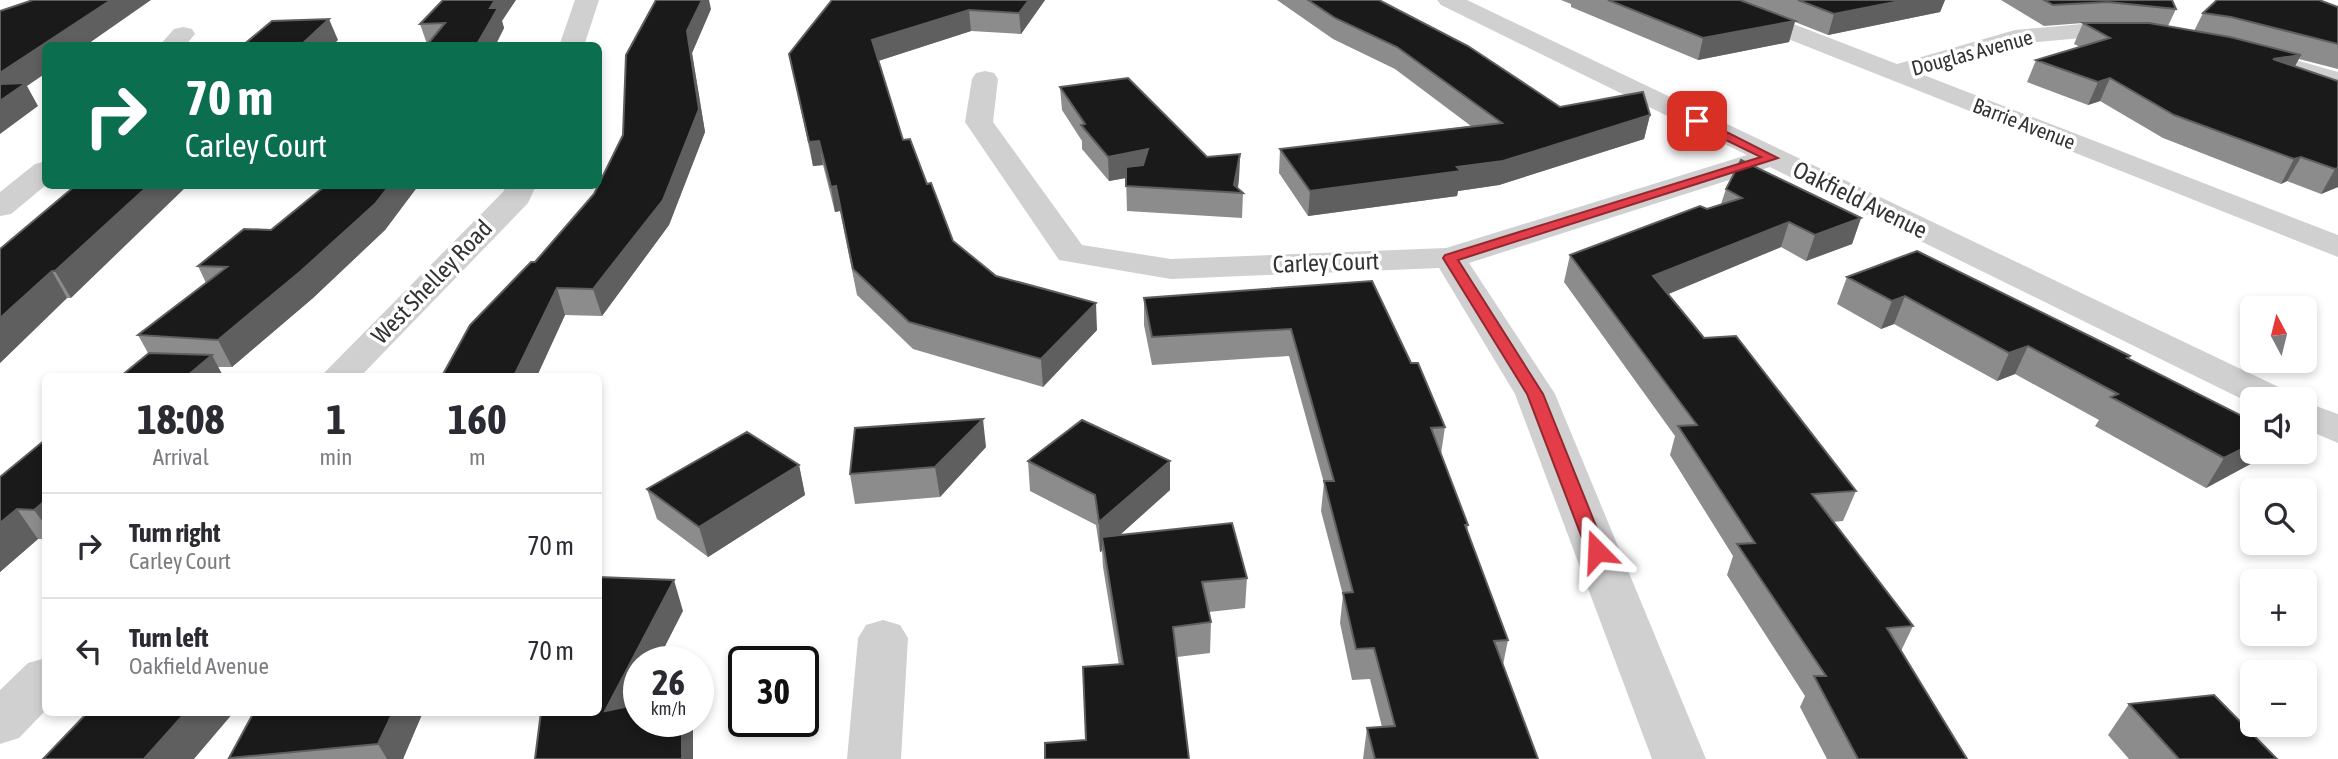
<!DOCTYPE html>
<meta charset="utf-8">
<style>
body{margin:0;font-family:"Asap Condensed",sans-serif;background:#f7f7f7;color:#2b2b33;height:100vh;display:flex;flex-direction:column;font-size:26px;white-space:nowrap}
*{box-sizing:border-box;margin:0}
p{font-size:23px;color:#7c7c81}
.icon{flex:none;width:38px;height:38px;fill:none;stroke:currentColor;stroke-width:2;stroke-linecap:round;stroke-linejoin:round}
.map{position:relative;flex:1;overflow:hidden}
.side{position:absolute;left:42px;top:373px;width:560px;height:343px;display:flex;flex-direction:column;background:#fff;border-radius:10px;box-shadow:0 4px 10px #0003}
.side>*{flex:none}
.hud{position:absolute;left:42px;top:42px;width:560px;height:147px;border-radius:10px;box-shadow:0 4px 10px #0003;background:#0b6e4f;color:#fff;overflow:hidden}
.needle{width:46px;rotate:353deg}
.controls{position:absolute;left:2240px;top:296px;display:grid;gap:14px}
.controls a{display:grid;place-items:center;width:77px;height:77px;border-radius:10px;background:#fff;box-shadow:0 4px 10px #0003;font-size:35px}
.speed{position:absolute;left:623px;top:646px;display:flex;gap:14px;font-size:35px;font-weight:700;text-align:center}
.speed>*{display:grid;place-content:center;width:91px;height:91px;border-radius:50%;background:#fff;box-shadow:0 4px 10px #0003;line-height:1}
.speed small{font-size:18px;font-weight:400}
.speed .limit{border:4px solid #111;border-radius:10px;background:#fff;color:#111}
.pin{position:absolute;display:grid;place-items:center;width:60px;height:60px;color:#fff;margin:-30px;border-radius:14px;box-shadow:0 4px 10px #0006}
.me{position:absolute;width:77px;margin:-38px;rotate:339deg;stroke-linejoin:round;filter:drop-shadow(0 0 5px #0008)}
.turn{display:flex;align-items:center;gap:24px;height:147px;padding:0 28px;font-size:32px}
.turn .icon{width:91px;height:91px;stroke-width:2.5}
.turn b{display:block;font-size:49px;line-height:60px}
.eta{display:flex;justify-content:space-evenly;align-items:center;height:119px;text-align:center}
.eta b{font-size:42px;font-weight:700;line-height:49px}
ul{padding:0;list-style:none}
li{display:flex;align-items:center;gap:21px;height:105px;padding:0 28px;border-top:2px solid #e1e1e2}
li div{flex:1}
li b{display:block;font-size:26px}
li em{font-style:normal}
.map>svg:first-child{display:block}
</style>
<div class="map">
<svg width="2338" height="759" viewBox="0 0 2338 759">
<rect width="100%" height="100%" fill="#fff"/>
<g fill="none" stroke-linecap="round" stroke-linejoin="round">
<!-- street -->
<path fill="#d0d0d0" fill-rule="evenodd" d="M575,0H599L584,46H559Z
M1437,0H1467L2287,391L2293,399H2252V404L1770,167L1469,263L1555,394L1706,759H1652L1515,394L1439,268L1171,279L1059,260L965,122L972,79L976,73L985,71L994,73L998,79L993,122L1082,245L1171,259L1446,248L1747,155L1441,5Z
M1698,0H1731L1897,64L2015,30L2082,24L2141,29L2144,34L2141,39L2132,41L2082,38L2017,44L1921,74L2338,235V257L1702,5Z
M183,27L192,29L195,34L185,46H159L174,29Z
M2243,45L2338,72V88L2234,58L2230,53L2234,48Z
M46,161V185L11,214L0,216V192L35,164Z
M506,186H536L528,203L361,376H321L503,192Z
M2305,402L2338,414V443L2305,429Z
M883,620L900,625L908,638L901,759H847L858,638L866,625Z
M46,658V710L19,738L0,744V690L28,663Z"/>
</g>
<!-- wall -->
<path fill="#8c8c8c" d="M832,0H1045L1021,34L971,31L878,61L903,140L927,184L953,241L996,276L1097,330L1043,387L913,349L857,295L840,211L835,212L823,165L813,166L789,54Z
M1277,0H1379L1560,107L1650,115L1644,139L1499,185L1458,191L1457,196L1308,216L1279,173L1280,149L1471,126L1395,69L1333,39Z
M1561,0H1945L1940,12L1828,35L1795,22L1789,42L1698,60L1571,7V4Z
M2001,0H2172L2176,9L2168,26L2194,31L2203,13L2338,7V69L2299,59L2294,67L2338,81V187L2321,194L2287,181L2281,184L2163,138L2100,101L2088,105L2027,82L2036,60L2080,47L2074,44L2083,23L2044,26Z
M711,9L692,53L705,132L669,225L602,316L565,315L537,376H442L535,262L594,194Z
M502,21L504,28L495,46H426L427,44L420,24Z
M1060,87L1207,157L1240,154L1239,178L1238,188L1243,193L1242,218L1127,211L1126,178L1109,181L1082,149V141L1062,110Z
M75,186L71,298H67L0,363Z
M325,186H418L385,230L313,298L232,367H218L223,376L148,353L138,335L206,283L198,266L271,230Z
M1726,189L1861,218L1852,244L1806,261L1781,247L1668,294L1704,338L1856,491L1843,521L1833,522L1913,626L1901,651L1967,759H1827L1800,707L1805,696L1727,575L1733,556L1670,455L1675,436L1564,282L1570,255L1721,204Z
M1847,277L2130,356L2129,359L2252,452H2262L2256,461L2206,488L2095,426L2099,420L2015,374L1997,381L1894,324L1881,329L1837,304Z
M1372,281L1411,363L1445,427L1441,454L1468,525L1467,531L1508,640L1503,665L1538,759H1363L1367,728L1382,727L1370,679L1352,680L1340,623L1343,595L1321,511L1324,483L1289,356L1152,365L1144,325V298Z
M46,439V539H38L0,572V477Z
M986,447L940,497L855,504L850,474Z
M1028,461L1170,490L1120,535L1247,578L1245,608L1209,612L1211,622L1210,653L1177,657L1086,740L1119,665L1103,567L1102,551L1100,552L1096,525L1030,491Z
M799,465L805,495L708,557L657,519L647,489Z
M2129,704L2277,759H2129L2108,735Z
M254,712H423L403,759H230L229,758Z"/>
<!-- shaded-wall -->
<path fill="#5f5f5f" d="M111,0H151L85,46H46V73L27,86L38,106L0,134V73Z
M495,0H516L502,21L504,28L495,46H476L490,8Z
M702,0H709L711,9L692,53L705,132L669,225L602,316L593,289L687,31Z
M1029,0H1045L1021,34L1019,13Z
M1905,0H1945L1940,12L1828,35L1834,14Z
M969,10L971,31L875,62L872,40Z
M329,19L338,40L332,46H300Z
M1795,21L1789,42L1698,60L1703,38Z
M2301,55L2289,77L2273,59Z
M2110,78L2100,101L2088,105L2098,82Z
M1650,115L1644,139L1499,185L1458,191L1457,196L1308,216L1310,191L1457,167Z
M819,141L823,165L813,166L809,142Z
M1148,149V174L1109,181L1108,157Z
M1240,154L1239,178L1237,193L1234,185Z
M2301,157L2287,181L2281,184L2294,159Z
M2338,168V187L2321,194L2335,169Z
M148,186H187L71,298L55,271Z
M389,186H418L385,230L313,298L232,367L218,340Z
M836,186L840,211L835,212L831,187Z
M1861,218L1852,244L1806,261L1815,235Z
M1789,222L1781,247L1647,303L1653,276Z
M52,271L67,298L0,363V318Z
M557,288L565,315L537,376H514Z
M1905,296L1894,324L1881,329L1892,301Z
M1096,303L1097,330L1043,387L1041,359Z
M2028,346L2015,374L1997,381L2009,353Z
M212,355L223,376H187Z
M983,419L986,447L940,497L935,467Z
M2252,444V452H2262L2256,461L2206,488L2224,458Z
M1170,461V490L1104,549L1102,537V551L1100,552L1099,522Z
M799,465L805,495L708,557L699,527Z
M46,500V526L34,510Z
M17,509L38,539L0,572V523Z
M674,580L683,611L657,662H639V699L617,742L605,711Z
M186,712H234L194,759H144Z
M393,712H423L403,759H387L378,744Z
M682,721H692L693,725V759H682Z"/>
<!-- building -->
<path fill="#1a1a1a" stroke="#5f5f5f" stroke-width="2" d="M33,0H111L0,73V11Z
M443,0H495L490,8H498L476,46H426L445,23L420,24Z
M656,0H702L687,31L699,109L663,200L593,289L557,288L514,376H442L470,325L531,262H535L594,194L623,135L626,55Z
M832,0H1029L1019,13L969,10L872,40L903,140L910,139L927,184L931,183L953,241L996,276L1096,303L1041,359L909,322L853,269L836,186L831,187L819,141L809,142L789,54Z
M1308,0H1379L1468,46L1560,107L1643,92L1650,115L1503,161L1457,167L1461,171L1310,191L1280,149L1502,123L1397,47L1335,18Z
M1608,0H1740L1795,21L1703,38Z
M1798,0H1905L1834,14Z
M2044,0H2172L2176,9L2108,2L2053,5Z
M2217,0H2319L2338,7V44L2231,17L2203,13Z
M329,19L300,46H242L272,21Z
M2083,23H2149L2230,37L2301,55L2273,59L2338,81V168L2335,169L2301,157L2294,159L2174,115L2110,78L2098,82L2036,60L2110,38Z
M1128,78L1207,157L1240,154L1234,185L1243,193L1126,186V167L1143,165L1148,149L1108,157L1081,125L1085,124L1060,87Z
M26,83L0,101V84Z
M1741,160L1861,218L1815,235L1789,222L1653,276L1704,338L1736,336L1856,491L1812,494L1913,626L1887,628L1967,759H1858L1814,676H1826L1737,544L1755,543L1678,426L1697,425L1570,255L1700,206L1707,209L1742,198L1726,189Z
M75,186H148L55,271H52L0,318V249Z
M325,186H389L375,204L301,271L218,340L138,335L227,267L198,266L244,229L271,230Z
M1917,251L2130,356L2127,358L2252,421V444L2224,458L2111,397L2118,394L2028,346L2009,353L1905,296L1892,301L1847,277Z
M1372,281L1411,363H1418L1445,427L1431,428L1468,525H1465L1508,640L1494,641L1538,759H1375L1367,728L1395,726L1374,648L1356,649L1343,593L1353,592L1324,481H1334L1291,329L1152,337L1144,298Z
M149,353L212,355L187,376H121Z
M983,419L935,467L850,474L855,428Z
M1082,420L1170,461L1099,522L1095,495L1028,461Z
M747,432L799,465L699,527L647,489Z
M46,439V500L34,510L17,509L0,523V477Z
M1232,523L1247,578L1202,582L1211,622L1173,627L1189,759H1045V743L1086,740L1083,667L1123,664L1102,537Z
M598,577L674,580L605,711L639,704V721H682V759H535L541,712H598Z
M2214,695L2277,759H2179L2129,704Z
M88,712H186L144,759H43Z
M254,712H393L378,744L229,758Z"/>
<!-- route -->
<path fill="#e23d48" stroke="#93282f" stroke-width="2" d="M1693,119H1701L1778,158L1458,260L1543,394L1606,551L1603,555H1590L1587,551L1527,394L1443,258L1445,255L1761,157L1693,124Z"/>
<g text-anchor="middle" stroke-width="7" stroke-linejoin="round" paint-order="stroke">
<!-- far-street labels -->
<g font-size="21" fill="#333" stroke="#fff">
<text transform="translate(1972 53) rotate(-15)" y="7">Douglas Avenue</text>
<text transform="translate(2024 124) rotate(21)" y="7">Barrie Avenue</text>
</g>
<!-- street labels -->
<g font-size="24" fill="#333" stroke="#fff">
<text transform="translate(1860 200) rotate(26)" y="8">Oakfield Avenue</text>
<text transform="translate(1326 263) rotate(-2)" y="8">Carley Court</text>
<text transform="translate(432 282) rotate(-46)" y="8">West Shelley Road</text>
</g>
</g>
</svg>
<div class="controls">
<a><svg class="needle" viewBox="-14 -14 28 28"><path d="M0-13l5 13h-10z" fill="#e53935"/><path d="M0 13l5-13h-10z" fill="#7c7c81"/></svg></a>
<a><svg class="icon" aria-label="sound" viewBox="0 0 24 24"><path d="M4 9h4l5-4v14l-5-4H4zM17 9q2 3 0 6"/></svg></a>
<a><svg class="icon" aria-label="search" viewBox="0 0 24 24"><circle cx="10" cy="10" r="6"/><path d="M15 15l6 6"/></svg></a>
<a>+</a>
<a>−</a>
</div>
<div class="speed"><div>26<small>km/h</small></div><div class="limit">30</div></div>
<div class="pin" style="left:1697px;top:121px;background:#d93025"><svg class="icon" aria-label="arrive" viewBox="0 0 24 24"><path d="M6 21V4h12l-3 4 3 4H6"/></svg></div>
<svg class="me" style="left:1597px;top:551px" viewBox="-20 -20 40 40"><path d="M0-17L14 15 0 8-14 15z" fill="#e23d48" stroke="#fff" stroke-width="4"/></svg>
<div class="hud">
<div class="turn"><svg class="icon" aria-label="right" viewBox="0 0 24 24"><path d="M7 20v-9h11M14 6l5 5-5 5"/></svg><div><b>70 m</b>Carley Court</div></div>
</div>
<section class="side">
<div class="eta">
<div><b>18:08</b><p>Arrival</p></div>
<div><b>1</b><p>min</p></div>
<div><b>160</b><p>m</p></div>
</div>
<ul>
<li><svg class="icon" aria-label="right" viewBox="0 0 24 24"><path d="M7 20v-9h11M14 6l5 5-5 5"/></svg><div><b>Turn right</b><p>Carley Court</p></div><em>70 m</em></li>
<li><svg class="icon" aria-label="left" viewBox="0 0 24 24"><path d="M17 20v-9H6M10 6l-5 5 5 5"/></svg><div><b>Turn left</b><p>Oakfield Avenue</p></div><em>70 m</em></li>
</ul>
</section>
</div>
